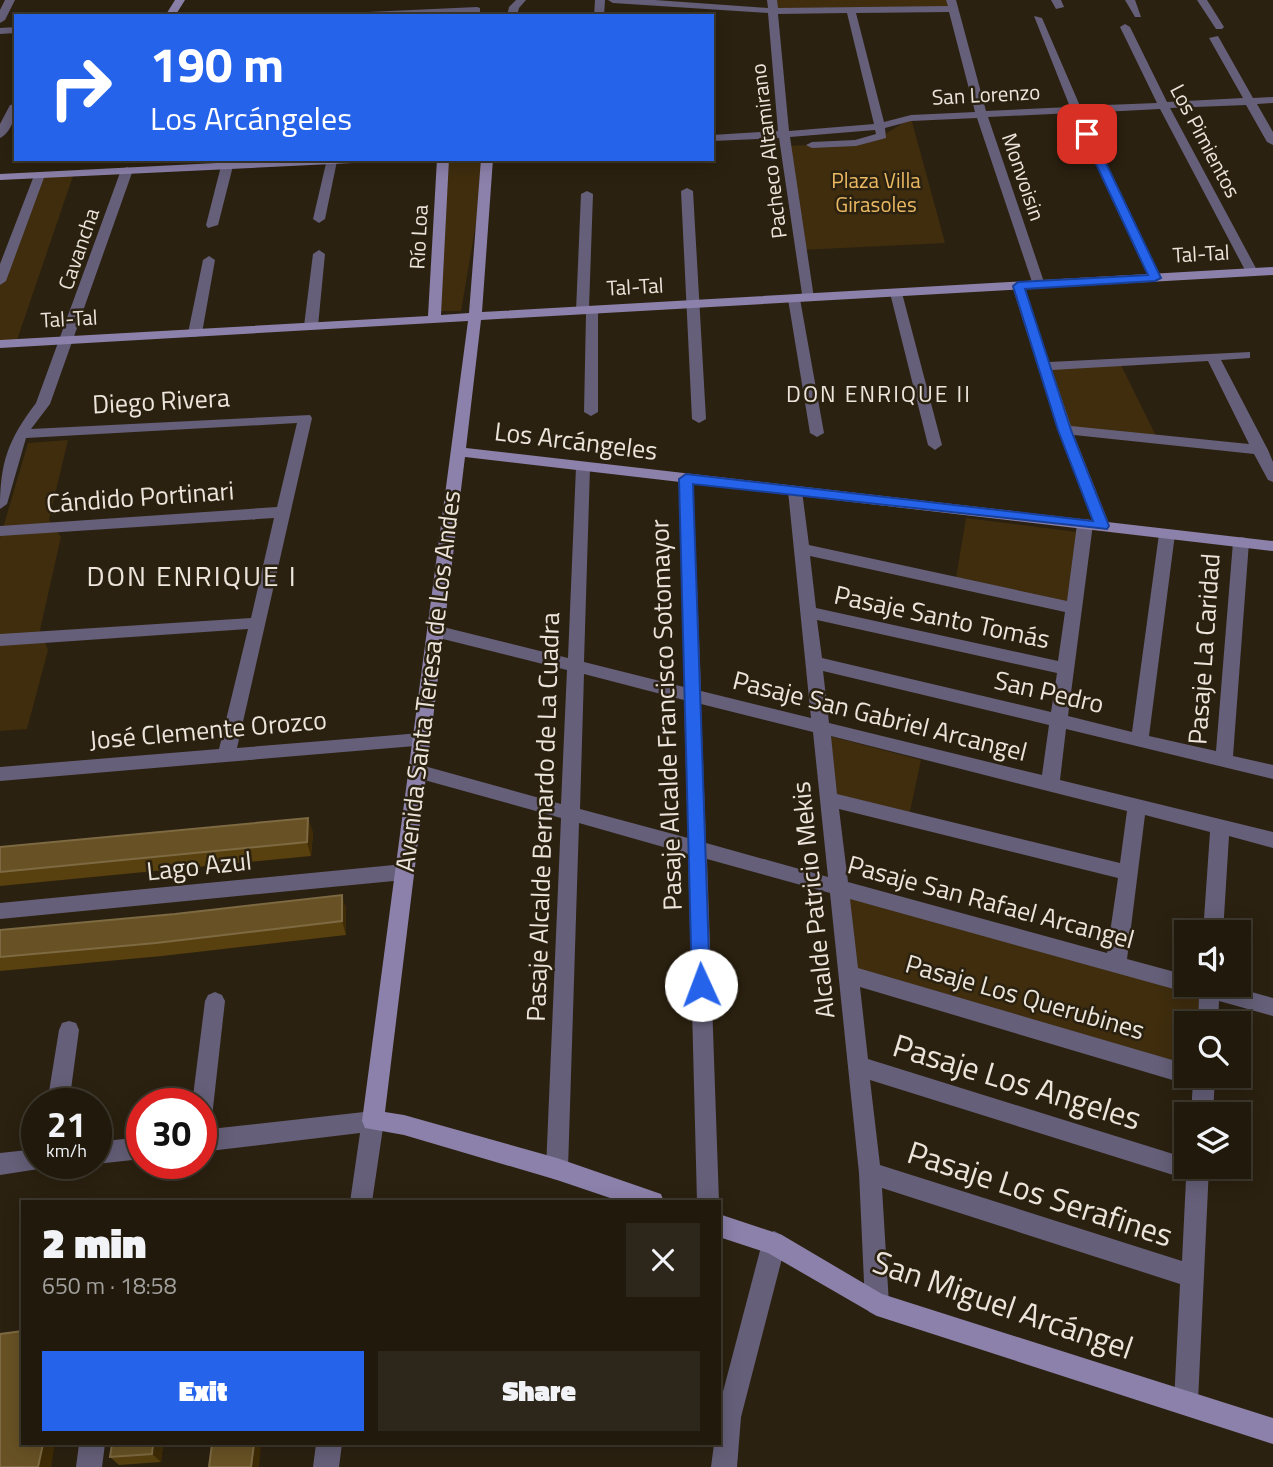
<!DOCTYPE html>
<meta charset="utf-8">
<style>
body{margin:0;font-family:"Titillium Web",sans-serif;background:#2d261a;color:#f1f3f6;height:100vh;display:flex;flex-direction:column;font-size:26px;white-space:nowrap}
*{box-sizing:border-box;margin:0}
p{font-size:23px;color:#a2a09d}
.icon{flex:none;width:38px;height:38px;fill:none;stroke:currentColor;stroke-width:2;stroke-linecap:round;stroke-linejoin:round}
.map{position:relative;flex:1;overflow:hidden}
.panel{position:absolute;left:21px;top:1200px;width:700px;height:245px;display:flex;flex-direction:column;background:#20190c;border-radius:0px;box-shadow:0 4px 18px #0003,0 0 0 2px #3d382d}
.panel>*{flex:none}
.guide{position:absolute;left:14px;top:14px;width:700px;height:147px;border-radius:0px;box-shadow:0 4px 18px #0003,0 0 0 2px #3d382d;background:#2563eb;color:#fff;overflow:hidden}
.tools{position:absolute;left:1174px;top:920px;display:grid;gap:14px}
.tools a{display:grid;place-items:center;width:77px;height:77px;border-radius:0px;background:#20190c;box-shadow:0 4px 18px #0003,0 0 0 2px #3d382d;font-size:35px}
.speed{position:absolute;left:21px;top:1088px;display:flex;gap:14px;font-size:35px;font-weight:700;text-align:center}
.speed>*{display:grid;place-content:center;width:91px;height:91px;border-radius:50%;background:#20190c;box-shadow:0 4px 18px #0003,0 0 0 2px #3d382d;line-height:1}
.speed small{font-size:18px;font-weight:400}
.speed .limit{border:10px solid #d22;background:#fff;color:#111}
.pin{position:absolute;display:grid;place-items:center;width:60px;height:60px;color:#fff;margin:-30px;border-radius:14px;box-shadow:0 4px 10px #0006}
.me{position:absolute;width:77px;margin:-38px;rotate:358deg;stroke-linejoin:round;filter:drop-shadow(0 0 5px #0008)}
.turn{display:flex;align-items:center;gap:24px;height:147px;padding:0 21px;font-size:32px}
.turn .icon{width:91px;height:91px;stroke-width:2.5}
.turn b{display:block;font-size:49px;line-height:60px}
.round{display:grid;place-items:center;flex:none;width:74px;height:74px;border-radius:0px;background:#2d261a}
.headline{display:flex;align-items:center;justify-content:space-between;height:119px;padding:0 21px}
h1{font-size:42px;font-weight:800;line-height:52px}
.primary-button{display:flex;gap:14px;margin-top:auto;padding:14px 21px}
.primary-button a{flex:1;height:80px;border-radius:0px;background:#2563eb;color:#fff;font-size:28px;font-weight:800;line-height:80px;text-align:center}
.primary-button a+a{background:#2d261a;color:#f1f3f6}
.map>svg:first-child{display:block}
</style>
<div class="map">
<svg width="1273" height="1467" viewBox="0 0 1273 1467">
<rect width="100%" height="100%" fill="#2b2110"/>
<!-- green -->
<path fill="#3f2d0e" d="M772,0H951L953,9L774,11Z
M911,118L945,243L800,250L785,146L856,143L882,136Z
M443,159H487L461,311H441Z
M74,173L16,343L0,344V281L39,175Z
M1120,363L1158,440L1065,430L1043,366Z
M68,440L49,520L61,537L40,630L48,650L27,729L0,731V538L28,443Z
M966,518L1077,532L1069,602L956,578Z
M829,736L921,760L909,816L837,797Z
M836,887L1210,990L1208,1024H1186V1074L847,974Z"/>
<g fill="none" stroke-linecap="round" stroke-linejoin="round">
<!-- street -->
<path fill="#655f79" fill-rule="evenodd" d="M5,0H15L5,20L0,23V10Z
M516,0H526L519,8L517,16H507L509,7Z
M595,0H605L604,16H594Z
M608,0H655L768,8L767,0H777L778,8L948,6L946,0H956L986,111L1070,107L1034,16L1042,18L1080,106L1157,103L1120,27L1125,24L1130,27L1167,102L1243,98L1209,38L1218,36L1253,98L1273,97V103L1257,104L1273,132V145L1267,142L1246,105L1170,108L1258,272L1252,276L1246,272L1160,109L1083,113L1161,278L1155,282L1149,278L1073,113L988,117L1045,285L1039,289L1033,285L977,118L911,121L885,128L886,138L856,146L812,148L806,145L812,142L855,140L876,134L875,130L790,137L814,298L813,301H803L779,138L712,141V135L778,131L768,13L613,3ZM949,12L975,112L911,115L884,122L856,13ZM847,13L874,124L789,131L778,14Z
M1051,0H1061L1064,7L1056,9Z
M1125,0H1135L1141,17H1135Z
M1197,0H1207L1224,27L1222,29H1216Z
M477,7L480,8V12L341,16L346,13Z
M16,27V33L0,34V28Z
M16,104C16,116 11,133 0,138V124L10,105Z
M327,159L337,161L325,219L319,223L313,219Z
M500,159H550L545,162H505Z
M227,163L233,166L218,225L208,228L206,225L221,166Z
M127,167L133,170L50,404L31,429L310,415L312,418L237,748L421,733L427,735L430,740L427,745L0,781V767L219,749L248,629L0,646V634L251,618L274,518L0,536V526L277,507L297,423L26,438L7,504L0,509C0,462 8,440 36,403L121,170Z
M35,173L45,175L6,281L0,285V264Z
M687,188L693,191L706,419L699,423L692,419L681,191Z
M587,191L593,194L589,308L598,311V412L591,416L584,412L586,314L576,311L581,194Z
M319,250L325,254L318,326L311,330L304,326L313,254Z
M209,256L215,260L202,333L195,337L188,333L203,260Z
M1018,282L1024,286L1049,362L1250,352V358L1221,360L1268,450L1273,462V482L1268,480L1254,454L1074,435L1110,526L1107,530H1097L1058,430L1012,286ZM1208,361L1249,444L1071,426L1052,370Z
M896,289L902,293L942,445L935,450L928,445L890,293Z
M794,295L800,299L824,433L817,437L810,433L788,299Z
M583,462L590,467L584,662L684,687L679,479L686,474L693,479L701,691L811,718L788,491L790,488L795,486L802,491L809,545L1067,601L1077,524L1085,519L1090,520L1093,524L1068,716L1132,732L1159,534L1162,530H1172L1175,534L1149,736L1216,751L1233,542L1241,537L1246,538L1249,542L1233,756L1273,765V779L1066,729L1060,780L1273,832V848L1229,836L1223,933H1203L1210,832L1145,815L1127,959L1186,975V985H1227L1273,998V1016L1219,1001L1218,1024H1198L1199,996L850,899L858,968L1186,1064V1076H1215L1213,1115H1191L1193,1081L1186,1084L860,987L868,1059L1186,1158V1167H1209L1198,1402L1195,1411L1186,1414L1177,1411L1174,1402L1180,1284L882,1188L889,1304L885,1312L877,1316L869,1312L865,1304L859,1173L830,893L707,859L719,1202H697L688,854L579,823L568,1169L565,1177L557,1180L549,1177L546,1169L561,818L417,778L411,776L408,771L411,766L417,764L561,804L567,670L435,637L427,631L435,625L568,658L576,467ZM810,556L1065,612L1058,661L816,608ZM817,620L1057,673L1051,712L822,658ZM823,671L1049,725L1042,775L829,723ZM584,674L684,700L688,838L580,809ZM701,704L813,732L828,877L706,843ZM831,736L1127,811L1120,863L837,794ZM839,809L1118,878L1107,953L848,882ZM870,1080L1186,1179L1182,1261L880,1165Z
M404,864L411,866L414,872L411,878L404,880L0,919V903Z
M215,992L222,995L225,1001L212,1117L209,1124L201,1127V1104H192L205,1001L208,995Z
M69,1021L76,1023L79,1030L69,1104H47L59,1030L62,1023Z
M373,1111L381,1114L384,1121L372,1202H350L360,1133L201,1152V1130Z
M142,1137V1159L96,1164V1142Z
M37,1149V1164H46L45,1168L0,1175V1153Z
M774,1231L782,1235L786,1243L741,1417L737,1467H711L714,1444H719V1407L762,1243L766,1235Z
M79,1444H105L102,1467H76Z
M316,1444H342L339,1467H313Z"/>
<!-- secondary -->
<path fill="#8b81aa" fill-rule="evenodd" d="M175,0H185L175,16H165Z
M298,159H378L373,162L0,180V174Z
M437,159H449L441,315L469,313L481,159H493L482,312L1273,267V275L481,320L466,448L1273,541V551L465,457L385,1112L404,1115L557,1158L661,1194L664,1202H622L557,1180L404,1135L365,1128L362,1121L468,321L0,348V340L428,316Z
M719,1214L782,1235L882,1294L1273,1418V1444L877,1316L768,1253L719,1237Z"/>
</g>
<!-- wall -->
<path fill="#58400f" d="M313,832L311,856L0,886V847Z
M346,908V935L162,956L0,971V930Z
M112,1444H163L161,1462L119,1465L110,1457Z"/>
<!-- shaded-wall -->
<path fill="#3f2c06" d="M308,818L313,832L311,856L307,842Z
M342,895L346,908V935L342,921Z
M43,1444H55L51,1467H38Z
M153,1444H163L161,1462L152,1454Z
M254,1444H261L259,1467H251Z"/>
<!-- building -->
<path fill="#685225" stroke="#7d6942" stroke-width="2" d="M308,818L307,842L0,872V847Z
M342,895V921L156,943L0,957V930L175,914Z
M23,1331V1444H43L38,1467H0V1334Z
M112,1444H153L152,1454L110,1457Z
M212,1444H254L251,1467H209Z"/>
<!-- route -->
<path fill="#2563eb" stroke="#184099" stroke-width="2" d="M1084,131L1092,134L1161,278L1155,281L1025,289L1071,430L1109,526L1107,529L693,484L710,985L707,990L701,993L694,990L692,985L679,479L686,474L1093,521L1058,430L1013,286L1018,282L1148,275L1082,134Z"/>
<g text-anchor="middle" stroke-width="5" stroke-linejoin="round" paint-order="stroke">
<!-- far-street labels -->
<g font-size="21" fill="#ece5db" stroke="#2b2110">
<text transform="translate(986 95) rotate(-3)" y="7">San Lorenzo</text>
<text transform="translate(1205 141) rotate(62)" y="7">Los Pimientos</text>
<text transform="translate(769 151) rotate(-97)" y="7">Pacheco Altamirano</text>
<text transform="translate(1023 177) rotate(71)" y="7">Monvoisin</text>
<text transform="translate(419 237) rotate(-87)" y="7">Río Loa</text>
<text transform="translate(79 249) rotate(-71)" y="7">Cavancha</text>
<text transform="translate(1201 254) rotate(-3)" y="7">Tal-Tal</text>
<text transform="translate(635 287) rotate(-3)" y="7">Tal-Tal</text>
<text transform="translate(69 319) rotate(-3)" y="7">Tal-Tal</text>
</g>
<!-- far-park labels -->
<g font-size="21" fill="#ebb961" stroke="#2b2110">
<text x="876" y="188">Plaza Villa<tspan x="876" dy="24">Girasoles</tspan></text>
</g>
<!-- far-neighbourhood labels -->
<g font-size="23" letter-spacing="2" fill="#ece5db" stroke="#2b2110">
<text x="879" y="402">DON ENRIQUE II</text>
</g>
<!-- street labels -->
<g font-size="26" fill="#ece5db" stroke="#2b2110">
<text transform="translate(161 401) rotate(-3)" y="9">Diego Rivera</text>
<text transform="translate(576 441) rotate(7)" y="9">Los Arcángeles</text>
<text transform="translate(140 497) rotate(-4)" y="9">Cándido Portinari</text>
<text transform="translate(942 617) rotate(12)" y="9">Pasaje Santo Tomás</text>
<text transform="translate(1204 649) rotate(-86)" y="9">Pasaje La Caridad</text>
<text transform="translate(428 681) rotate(-83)" y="9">Avenida Santa Teresa de Los Andes</text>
<text transform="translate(1049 692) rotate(13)" y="9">San Pedro</text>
<text transform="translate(666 715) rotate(-92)" y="9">Pasaje Alcalde Francisco Sotomayor</text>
<text transform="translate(880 716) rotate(14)" y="9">Pasaje San Gabriel Arcangel</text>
<text transform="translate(208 730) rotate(-5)" y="9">José Clemente Orozco</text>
<text transform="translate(543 817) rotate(-88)" y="9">Pasaje Alcalde Bernardo de La Cuadra</text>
<text transform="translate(199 866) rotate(-6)" y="9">Lago Azul</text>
<text transform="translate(813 900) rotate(-96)" y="9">Alcalde Patricio Mekis</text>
<text transform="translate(991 902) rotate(15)" y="9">Pasaje San Rafael Arcangel</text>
<text transform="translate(1025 997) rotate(16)" y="9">Pasaje Los Querubines</text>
</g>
<!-- neighbourhood labels -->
<g font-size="28" letter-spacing="2" fill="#ece5db" stroke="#2b2110">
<text x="192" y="586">DON ENRIQUE I</text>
</g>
<!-- near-street labels -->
<g font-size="32" fill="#ece5db" stroke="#2b2110">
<text transform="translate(1017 1082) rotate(17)" y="11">Pasaje Los Angeles</text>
<text transform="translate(1040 1194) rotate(18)" y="11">Pasaje Los Serafines</text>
<text transform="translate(1003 1305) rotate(19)" y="11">San Miguel Arcángel</text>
</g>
</g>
</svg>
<div class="tools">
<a><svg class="icon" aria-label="sound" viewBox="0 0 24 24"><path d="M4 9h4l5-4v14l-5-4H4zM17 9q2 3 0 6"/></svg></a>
<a><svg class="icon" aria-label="search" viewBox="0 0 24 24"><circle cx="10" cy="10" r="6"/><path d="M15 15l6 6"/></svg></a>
<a><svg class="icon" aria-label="layers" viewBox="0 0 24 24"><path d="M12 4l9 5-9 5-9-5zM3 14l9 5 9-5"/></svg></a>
</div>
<div class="speed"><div>21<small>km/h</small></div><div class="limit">30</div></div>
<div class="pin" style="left:1087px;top:134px;background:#d93025"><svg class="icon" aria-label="arrive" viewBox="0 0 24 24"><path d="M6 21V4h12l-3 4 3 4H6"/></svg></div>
<svg class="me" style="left:701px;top:985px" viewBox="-20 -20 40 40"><circle r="19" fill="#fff"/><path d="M0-13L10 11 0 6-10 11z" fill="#2563eb"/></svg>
<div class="guide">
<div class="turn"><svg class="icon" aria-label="right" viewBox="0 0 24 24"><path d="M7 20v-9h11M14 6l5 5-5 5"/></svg><div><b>190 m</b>Los Arcángeles</div></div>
</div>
<section class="panel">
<div class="headline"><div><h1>2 min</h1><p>650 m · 18:58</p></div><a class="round"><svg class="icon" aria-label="close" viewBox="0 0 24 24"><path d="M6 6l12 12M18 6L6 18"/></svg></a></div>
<div class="primary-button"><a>Exit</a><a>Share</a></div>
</section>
</div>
